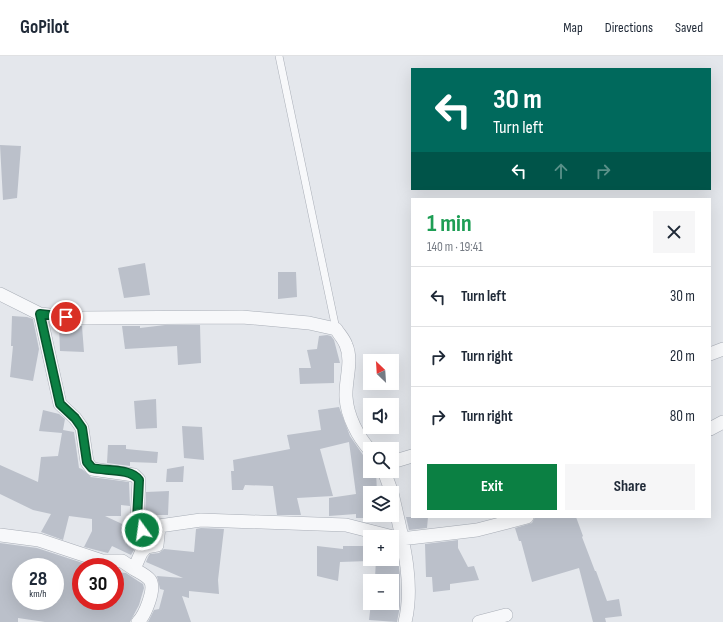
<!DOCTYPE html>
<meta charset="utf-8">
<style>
body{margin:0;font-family:"Sofia Sans Condensed",sans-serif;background:#f6f6f7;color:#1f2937;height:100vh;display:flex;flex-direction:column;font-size:15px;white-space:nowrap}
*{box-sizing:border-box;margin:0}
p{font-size:13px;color:#747a83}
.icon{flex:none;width:22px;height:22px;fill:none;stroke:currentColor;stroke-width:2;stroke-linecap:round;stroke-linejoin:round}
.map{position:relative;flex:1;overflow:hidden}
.sheet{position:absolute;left:411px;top:142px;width:300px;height:320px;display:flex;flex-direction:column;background:#fff;border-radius:0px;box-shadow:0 4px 16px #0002}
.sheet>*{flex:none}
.banner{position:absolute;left:411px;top:12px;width:300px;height:122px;border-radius:0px;box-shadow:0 4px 16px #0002;background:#00695c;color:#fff;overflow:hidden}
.needle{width:26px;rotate:335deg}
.buttons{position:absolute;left:363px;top:298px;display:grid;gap:8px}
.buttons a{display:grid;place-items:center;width:36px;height:36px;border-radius:0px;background:#fff;box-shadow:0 4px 16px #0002;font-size:20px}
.speed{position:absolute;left:12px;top:502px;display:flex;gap:8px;font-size:20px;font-weight:700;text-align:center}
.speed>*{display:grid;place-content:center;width:52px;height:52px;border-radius:50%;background:#fff;box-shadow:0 4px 16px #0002;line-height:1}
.speed small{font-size:10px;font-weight:400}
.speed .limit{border:6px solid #d22;background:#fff;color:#111}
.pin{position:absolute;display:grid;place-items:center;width:34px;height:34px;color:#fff;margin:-17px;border:2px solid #fff;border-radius:50%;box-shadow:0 1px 4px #0007}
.me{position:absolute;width:44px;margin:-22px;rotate:346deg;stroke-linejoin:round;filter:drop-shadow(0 0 3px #0008)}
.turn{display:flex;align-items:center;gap:14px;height:84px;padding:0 16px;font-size:18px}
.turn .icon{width:52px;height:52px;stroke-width:2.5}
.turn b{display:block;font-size:28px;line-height:34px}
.lanes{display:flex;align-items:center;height:38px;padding:0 16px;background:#0003;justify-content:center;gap:20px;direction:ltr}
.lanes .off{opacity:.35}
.round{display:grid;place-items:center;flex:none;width:42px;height:42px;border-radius:0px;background:#f6f6f7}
.summary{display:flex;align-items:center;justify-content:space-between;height:68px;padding:0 16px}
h1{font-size:24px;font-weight:700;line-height:30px;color:#1e9e55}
.primary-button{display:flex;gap:8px;margin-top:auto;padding:8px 16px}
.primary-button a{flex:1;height:46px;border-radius:0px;background:#0b8043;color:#fff;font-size:16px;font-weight:700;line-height:46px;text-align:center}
.primary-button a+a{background:#f6f6f7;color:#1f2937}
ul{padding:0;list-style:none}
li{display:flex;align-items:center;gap:12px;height:60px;padding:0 16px;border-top:1px solid #e0e1e3}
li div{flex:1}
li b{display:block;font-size:15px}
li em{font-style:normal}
header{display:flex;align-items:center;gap:24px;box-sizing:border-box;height:56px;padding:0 20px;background:#fff;border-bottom:1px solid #e0e1e3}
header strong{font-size:19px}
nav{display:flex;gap:22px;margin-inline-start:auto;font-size:14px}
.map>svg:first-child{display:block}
</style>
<header>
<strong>GoPilot</strong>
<nav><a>Map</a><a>Directions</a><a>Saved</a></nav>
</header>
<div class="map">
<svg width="723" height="566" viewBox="0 0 723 566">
<rect width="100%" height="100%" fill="#e4e7ec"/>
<!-- building -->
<path fill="#bbc0ca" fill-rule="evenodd" d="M0,89L21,90L17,142L3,144Z
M145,207L150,239L124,242L118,212Z
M278,216H296L297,241L278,243Z
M12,260L27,261L33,263L39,293L33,325L10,321L13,290H11Z
M165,269H200L201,307L178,309L177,290L125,293L122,270H140V272Z
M59,270H82L84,296L60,295Z
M327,279L331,280L334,284L340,307H334V327L300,328L299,312H311L307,294L317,293L319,280Z
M156,343L157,372L136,373L134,345Z
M339,351L350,380L363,399L370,402V415H376L377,437H370V462H356V458L329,460V442L356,438L349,386L320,393L333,440L297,442L301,459H277L273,430L245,429L243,434H232L231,415H234L233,404L290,393L287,379L321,374L318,354Z
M43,354L59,358L65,363L63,374L74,376L79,412L82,413L91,421L129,426L130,450L121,449V460H105L133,473L137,489L131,499L112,490L108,497L84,491L92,475V463L69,460L63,484L41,476L51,458L33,454L0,438V409L38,426L41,401L58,400L62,377L39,375Z
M182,370L202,371L204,404L184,402Z
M108,389H126V393L158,396L157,407L130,406V410L107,407Z
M184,410L183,426H166L167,413Z
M169,435L168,459H145L146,436Z
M406,461H428L427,472L409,474Z
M535,461H576L583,480L582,481L595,515H596L607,545L619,543L622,560L605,562L606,566H593L579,512L532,526L521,485H519L515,472L532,467Z
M201,472L224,473L218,524L219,538L189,535V542L182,540L191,566H148L154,554L159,553L164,534L160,533L157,520L183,522L146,506L148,501L150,498L159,497L164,493L194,496L196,473Z
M458,484V492L468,511L474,510L479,524L450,528V534L433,536L432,521H426L425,488Z
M0,487L37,492L95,511H81V545H115V516L126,517L138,525L143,528L144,532L139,549L130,566H45L18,562V566H0ZM21,508L55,511V545H21Z
M317,490L343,493V490H369V505L340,506L338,525L317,520Z
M392,496H397L400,519V550L397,566L369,564L371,547H392V525L375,522L376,503L392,506Z"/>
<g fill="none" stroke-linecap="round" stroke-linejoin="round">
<defs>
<path id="lane" d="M279,0L336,273"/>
<path id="street" d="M0,238L40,258L79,262L242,261L309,267L336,273C339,278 344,283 346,289C353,305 345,324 346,341C347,360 358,381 370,394
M40,258L60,348L75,362L82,372L87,406L92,413L134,419L139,424L137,464L142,473L146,491
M710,298L723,293
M710,373L723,366
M392,406L412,400
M384,415L392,437
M392,437C401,478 415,525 405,566
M0,479L39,484L102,505H122L134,513
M138,566C145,559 156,533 150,524C146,519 139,516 134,513L141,497L146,491L157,489L159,470L201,464L346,469L401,483L477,474L527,461
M479,566L506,559"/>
</defs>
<!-- lane casing -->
<use href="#lane" stroke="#a9aeb7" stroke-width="8"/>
<!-- street casing -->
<use href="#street" stroke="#a9aeb7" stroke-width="14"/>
<!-- lane -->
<use href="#lane" stroke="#f7f8fa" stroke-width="7"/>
<!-- street -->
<use href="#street" stroke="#f7f8fa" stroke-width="13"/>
</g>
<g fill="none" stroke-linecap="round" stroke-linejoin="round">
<defs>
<path id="route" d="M66,261L40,258L60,348L75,362L82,372L87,406L92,412C105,415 131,412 139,424L137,464L142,474"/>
</defs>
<!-- route casing -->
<use href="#route" stroke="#07532c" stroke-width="10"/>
<!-- route -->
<use href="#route" stroke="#0b8043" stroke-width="7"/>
</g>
</svg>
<div class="buttons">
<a><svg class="needle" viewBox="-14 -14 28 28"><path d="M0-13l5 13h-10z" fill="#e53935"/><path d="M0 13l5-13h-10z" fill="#747a83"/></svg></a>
<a><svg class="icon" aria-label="sound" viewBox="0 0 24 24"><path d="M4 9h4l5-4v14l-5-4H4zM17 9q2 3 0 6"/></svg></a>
<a><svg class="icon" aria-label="search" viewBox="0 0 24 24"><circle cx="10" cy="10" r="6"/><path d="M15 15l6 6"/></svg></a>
<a><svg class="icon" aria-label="layers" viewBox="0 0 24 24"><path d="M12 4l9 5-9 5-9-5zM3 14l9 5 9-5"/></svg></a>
<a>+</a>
<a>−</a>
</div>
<div class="speed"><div>28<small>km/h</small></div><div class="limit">30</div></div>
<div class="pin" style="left:66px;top:261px;background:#d93025"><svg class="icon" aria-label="arrive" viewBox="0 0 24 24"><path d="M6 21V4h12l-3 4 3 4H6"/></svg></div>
<svg class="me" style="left:142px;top:474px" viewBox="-20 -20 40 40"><circle r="17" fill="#0b8043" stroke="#fff" stroke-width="3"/><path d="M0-11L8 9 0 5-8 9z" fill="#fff"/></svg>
<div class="banner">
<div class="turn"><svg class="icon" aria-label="left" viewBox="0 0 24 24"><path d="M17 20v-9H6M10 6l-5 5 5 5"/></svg><div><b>30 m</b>Turn left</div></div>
<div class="lanes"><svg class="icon" aria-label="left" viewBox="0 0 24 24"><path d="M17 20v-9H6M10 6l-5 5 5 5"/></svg><svg class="icon off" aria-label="ahead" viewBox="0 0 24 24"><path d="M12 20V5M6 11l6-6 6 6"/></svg><svg class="icon off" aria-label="right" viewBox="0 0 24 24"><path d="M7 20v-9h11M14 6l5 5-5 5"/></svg></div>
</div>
<section class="sheet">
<div class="summary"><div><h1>1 min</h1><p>140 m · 19:41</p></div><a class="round"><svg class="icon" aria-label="close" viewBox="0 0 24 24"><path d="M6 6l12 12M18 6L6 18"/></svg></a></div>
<ul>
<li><svg class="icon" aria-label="left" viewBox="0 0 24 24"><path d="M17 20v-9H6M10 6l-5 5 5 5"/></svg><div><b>Turn left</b></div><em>30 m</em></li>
<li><svg class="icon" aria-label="right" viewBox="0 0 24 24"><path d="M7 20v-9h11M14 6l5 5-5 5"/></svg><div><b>Turn right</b></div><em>20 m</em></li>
<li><svg class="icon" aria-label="right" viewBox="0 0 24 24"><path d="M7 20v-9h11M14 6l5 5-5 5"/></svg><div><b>Turn right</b></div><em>80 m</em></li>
</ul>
<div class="primary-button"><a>Exit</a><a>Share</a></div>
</section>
</div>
